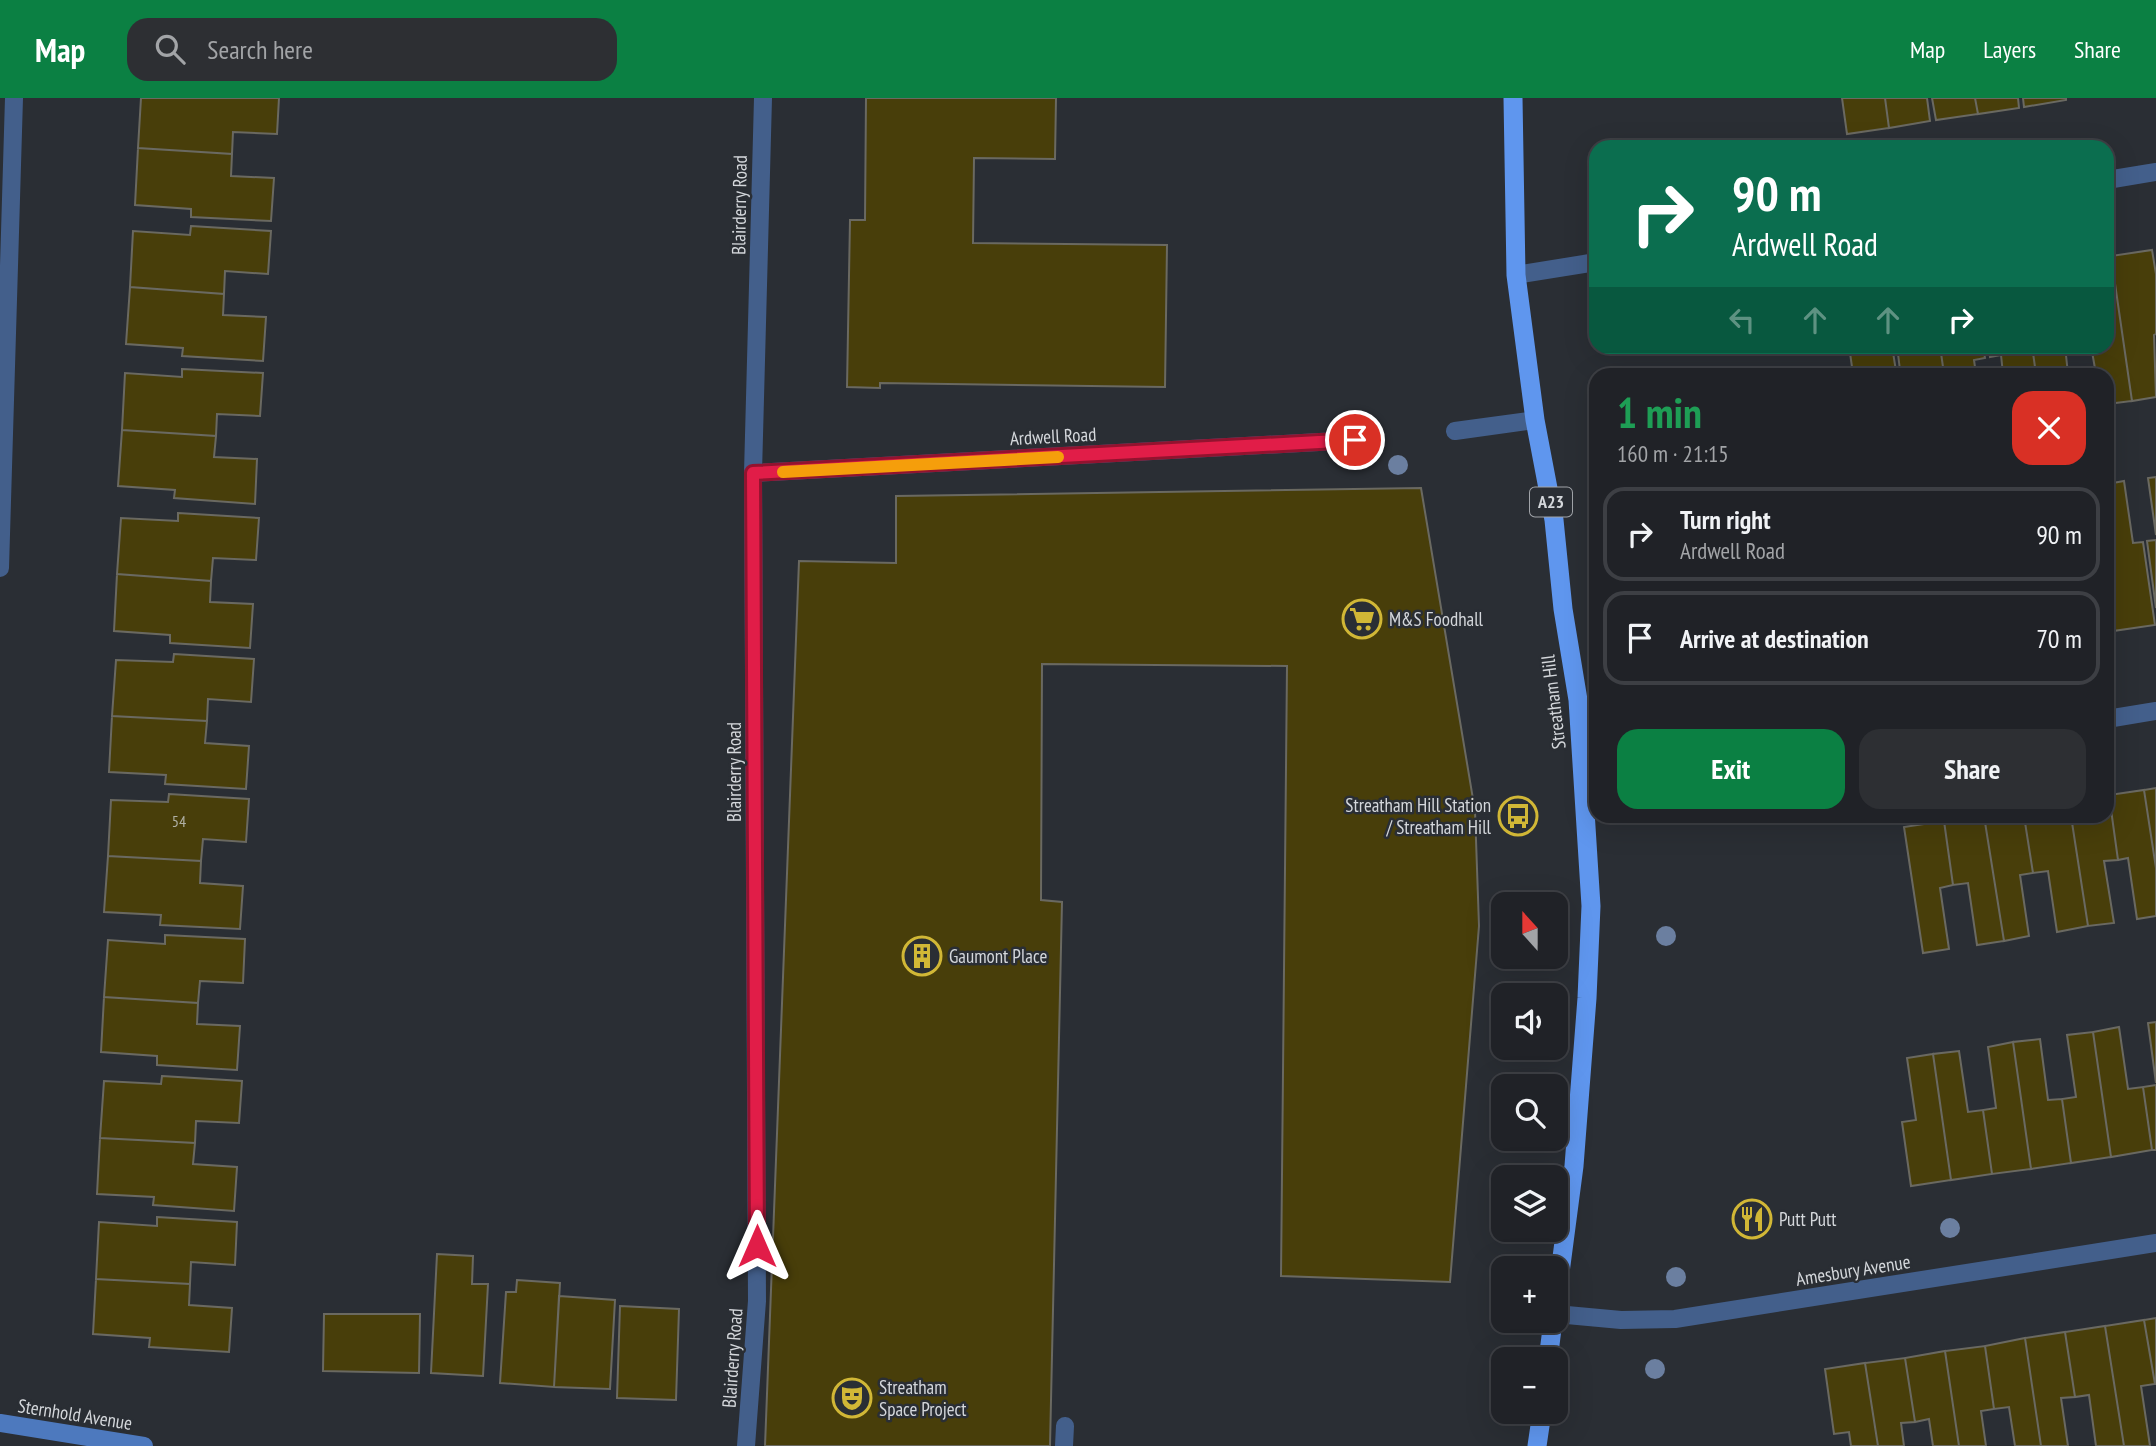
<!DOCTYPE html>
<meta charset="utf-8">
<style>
body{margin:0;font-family:"PT Sans Narrow",sans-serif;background:#2d2f33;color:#f1f3f6;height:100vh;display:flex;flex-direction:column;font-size:26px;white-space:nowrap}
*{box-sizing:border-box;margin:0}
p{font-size:23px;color:#a2a4a7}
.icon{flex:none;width:38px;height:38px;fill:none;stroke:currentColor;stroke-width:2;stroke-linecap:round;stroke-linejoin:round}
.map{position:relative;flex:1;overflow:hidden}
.details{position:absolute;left:1589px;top:270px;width:525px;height:455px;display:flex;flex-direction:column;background:#202227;border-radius:21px;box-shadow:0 7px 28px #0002,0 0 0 2px #3d3f44}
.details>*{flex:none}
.guide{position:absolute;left:1589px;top:42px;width:525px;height:214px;border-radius:21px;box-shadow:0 7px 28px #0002,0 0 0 2px #3d3f44;background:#0b6e4f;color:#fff;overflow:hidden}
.needle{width:46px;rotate:339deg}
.tools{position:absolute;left:1491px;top:794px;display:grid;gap:14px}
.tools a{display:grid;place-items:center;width:77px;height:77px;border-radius:14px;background:#202227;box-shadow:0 7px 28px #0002,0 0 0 2px #3d3f44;font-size:35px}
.pin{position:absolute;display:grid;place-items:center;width:60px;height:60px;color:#fff;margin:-30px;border:4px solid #fff;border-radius:50%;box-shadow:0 2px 7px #0007}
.me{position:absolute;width:77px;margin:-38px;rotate:0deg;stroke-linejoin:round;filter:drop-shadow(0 0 5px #0008)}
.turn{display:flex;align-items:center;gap:24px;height:147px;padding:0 28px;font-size:32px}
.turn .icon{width:91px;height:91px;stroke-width:2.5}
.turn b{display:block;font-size:49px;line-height:60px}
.lanes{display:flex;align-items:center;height:66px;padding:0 28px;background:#0003;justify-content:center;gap:35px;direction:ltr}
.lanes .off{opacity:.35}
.round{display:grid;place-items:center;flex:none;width:74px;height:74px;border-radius:21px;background:#2d2f33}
.overview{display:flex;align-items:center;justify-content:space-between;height:119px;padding:0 28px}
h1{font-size:42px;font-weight:700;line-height:52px;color:#1e9e55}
.primary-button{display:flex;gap:14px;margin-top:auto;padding:14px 28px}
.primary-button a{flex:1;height:80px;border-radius:21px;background:#0b8043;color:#fff;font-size:28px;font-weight:700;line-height:80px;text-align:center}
.primary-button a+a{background:#2d2f33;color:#f1f3f6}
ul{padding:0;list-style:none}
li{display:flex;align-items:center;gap:21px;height:94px;margin:0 14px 10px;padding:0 14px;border:4px solid #3d3f44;border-radius:21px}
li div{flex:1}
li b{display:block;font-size:26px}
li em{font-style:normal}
header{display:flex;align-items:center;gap:42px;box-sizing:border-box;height:98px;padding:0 35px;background:#0b8043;color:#fff}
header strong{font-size:33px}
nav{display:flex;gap:38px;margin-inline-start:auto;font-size:24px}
.search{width:490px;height:63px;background:#2d2f33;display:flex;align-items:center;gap:18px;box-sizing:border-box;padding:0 24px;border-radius:21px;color:#a2a4a7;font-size:26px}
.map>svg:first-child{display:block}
</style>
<header>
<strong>Map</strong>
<div class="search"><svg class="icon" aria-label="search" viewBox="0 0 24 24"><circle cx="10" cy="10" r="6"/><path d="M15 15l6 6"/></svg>Search here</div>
<nav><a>Map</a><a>Layers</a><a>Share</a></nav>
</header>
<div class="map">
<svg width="2156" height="1348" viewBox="0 0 2156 1348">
<rect width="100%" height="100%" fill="#2a2e34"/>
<!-- building -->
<path fill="#483e0a" stroke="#6a6961" stroke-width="2" d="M141,0H279L277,36L233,34L232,56L138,50Z
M866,0H1056L1055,61L974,60L973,145L1167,147L1165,289L880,285V290L847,289L850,122H865Z
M1842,0H1885L1889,30L1847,36Z
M1885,0H1927L1930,23L1889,30Z
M1932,0H1975L1978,16L1936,22Z
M1975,0H2018L2019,10L1978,16Z
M2023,0H2066V2L2024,9Z
M138,50L232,56L231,78L274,80L271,123L191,119V111L135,107Z
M191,128L271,133L268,176L225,173L224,196L130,189L133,133L190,137Z
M2152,152L2156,176V236L2154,237L2156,299L2132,303L2111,158Z
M2107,158H2111L2132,303L2107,306V276H2096L2091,248H2107Z
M130,189L224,196L223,217L266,219L263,263L182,258L183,250L126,246Z
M1849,248H1892L1896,273L1885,275L1886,276H1853Z
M1897,248H1940L1944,276H1912L1911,271L1900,272Z
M1940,248H1983L1985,260L1974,262L1976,276H1944Z
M1989,248H2032L2036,276H2003L2001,257L1990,259Z
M2032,248H2065L2068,276H2036Z
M182,271L263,275L260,318L217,316L216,338L122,332L125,275L182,279Z
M122,332L216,338L214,359L257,361L255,406L174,400L175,392L118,388Z
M2156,379V437L2148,380Z
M2124,383L2133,445L2143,444L2155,527L2113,533L2107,489V386Z
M1421,390L1475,713L1479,828L1450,1184L1281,1178L1287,568L1042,566L1041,802L1062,804L1050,1348H765L799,463L896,465V398Z
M178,415L259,420L256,462L213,460L211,483L117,476L121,420L178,423Z
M2156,442V510L2147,443Z
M117,476L211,483L210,504L253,506L250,550L170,545V537L114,533Z
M2107,489L2113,533L2107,534Z
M174,556L254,561L251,604L208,601L207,623L112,618L116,562L173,564Z
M112,618L207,623L205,645L249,648L246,691L165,686L166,677L109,674Z
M2156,690V770L2144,692Z
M2144,692L2156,770V818L2137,821L2128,760L2118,762L2109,697Z
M169,696L249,701L246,744L203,741L201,763L108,758L111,702L168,704Z
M2107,697H2109L2118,762L2104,763L2114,825L2088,828L2071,718H2107Z
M1977,718H1984L2004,843L1977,847L1968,785L1953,787L1944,723Z
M1984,718H2024L2033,775L2020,777L2029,838L2004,843Z
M2024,718H2071L2088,828L2057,834L2048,773L2033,775Z
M1944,723L1953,787L1940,790L1949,851L1923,855L1904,729Z
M108,758L201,763L200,785L243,788L240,831L160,827L161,817L104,814Z
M165,837L245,841L243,885L200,883L198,905L104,899L108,842L165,846Z
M104,899L198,905L197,926L240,928L237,972L157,967V958L101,954Z
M2156,924V985L2148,925Z
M2119,929L2128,991L2143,989L2152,1052L2111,1059L2093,934Z
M2093,934L2111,1059L2071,1065L2062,1001L2076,999L2067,937Z
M2040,941L2048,1002L2062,1001L2071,1065L2031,1071L2013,944Z
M2013,944L2031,1071L1992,1076L1983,1012L1996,1010L1988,949Z
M1959,953L1968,1014L1983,1012L1992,1076L1951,1082L1933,956Z
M1933,956L1951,1082L1911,1088L1902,1024L1916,1022L1907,960Z
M162,978L242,983L239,1025L196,1023L195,1045L100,1040L104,983L161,986Z
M2156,987V1052H2152L2143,989Z
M100,1040L195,1045L193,1066L237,1069L234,1113L153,1107L154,1099L97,1096Z
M157,1119L237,1124L235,1167L191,1164L190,1186L96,1181L99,1124L157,1128Z
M437,1156L473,1158L472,1186H488L483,1278L431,1275Z
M96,1181L190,1186L189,1207L232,1210L229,1254L149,1249L150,1240L93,1236Z
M517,1182L560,1185L554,1289L500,1285L506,1194H516Z
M559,1198L615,1202L610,1291L554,1289Z
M620,1208L679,1211L676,1302L617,1300Z
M324,1216H420L419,1275L323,1273Z
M2156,1220V1286H2155L2144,1222Z
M2144,1222L2155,1286L2141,1288L2150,1348H2124L2105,1228Z
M2105,1228L2124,1348H2096L2089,1297L2075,1299L2065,1234Z
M2065,1234L2075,1299L2061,1300L2068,1348H2041L2025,1240Z
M2025,1240L2041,1348H2015L2009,1309L1994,1311L1985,1248Z
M1985,1248L1994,1311L1981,1313L1986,1348H1959L1945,1253Z
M1945,1253L1959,1348H1933L1929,1321L1915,1324L1905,1260Z
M1905,1260L1915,1324L1901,1325L1904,1348H1878L1865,1265Z
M1865,1265L1878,1348H1851L1849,1334L1834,1336L1825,1271Z"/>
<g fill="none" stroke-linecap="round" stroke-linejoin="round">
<!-- service -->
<path stroke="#435f8b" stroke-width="18" d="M1455,333L1535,322
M1064,1348L1065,1328"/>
<!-- minor -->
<path stroke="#435f8b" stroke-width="18" d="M2107,82L2156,74
M1516,177L1596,164
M753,375L1355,342
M0,470L14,0
M2107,621L2156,613
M1556,1216L1621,1222L1675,1221L2156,1145
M746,1348L757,1203L753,375L763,0"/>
<!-- secondary -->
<path stroke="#4d79be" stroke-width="18" d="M0,1325L144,1348"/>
<!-- trunk -->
<path stroke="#5f96ee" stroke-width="19" d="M1513,0L1516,177L1535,322L1554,422L1563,511L1578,602L1591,808L1587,900L1574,1068L1556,1205
M1548,1262L1553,1223
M1537,1348L1542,1314"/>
</g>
<!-- trees -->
<g fill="#6b7fa0">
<circle cx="1398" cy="367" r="10"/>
<circle cx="1666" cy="838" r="10"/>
<circle cx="1950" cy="1130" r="10"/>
<circle cx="1676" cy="1179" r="10"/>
<circle cx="1655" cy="1271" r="10"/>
</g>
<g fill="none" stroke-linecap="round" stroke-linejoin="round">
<defs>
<path id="route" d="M757,1148L753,375L1355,342"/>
</defs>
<!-- route casing -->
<use href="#route" stroke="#92132f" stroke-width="18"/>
<!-- route -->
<use href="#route" stroke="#e11d48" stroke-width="12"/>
<!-- slow -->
<path stroke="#f59e0b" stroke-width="12" d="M783,374L1058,359"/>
</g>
<!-- icons -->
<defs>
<symbol id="supermarket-ring" viewBox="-11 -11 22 22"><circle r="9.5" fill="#2a2e34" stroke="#d1b736" stroke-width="1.5"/><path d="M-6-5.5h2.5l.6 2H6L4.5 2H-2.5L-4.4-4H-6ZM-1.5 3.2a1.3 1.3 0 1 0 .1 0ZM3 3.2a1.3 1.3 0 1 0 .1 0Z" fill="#d1b736"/></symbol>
<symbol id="bus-ring" viewBox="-11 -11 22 22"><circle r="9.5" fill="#2a2e34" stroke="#d1b736" stroke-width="1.5"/><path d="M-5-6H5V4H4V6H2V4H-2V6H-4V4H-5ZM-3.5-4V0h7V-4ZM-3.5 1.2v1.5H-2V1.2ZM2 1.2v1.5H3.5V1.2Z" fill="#d1b736"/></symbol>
<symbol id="building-ring" viewBox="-11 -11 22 22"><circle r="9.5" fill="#2a2e34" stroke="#d1b736" stroke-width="1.5"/><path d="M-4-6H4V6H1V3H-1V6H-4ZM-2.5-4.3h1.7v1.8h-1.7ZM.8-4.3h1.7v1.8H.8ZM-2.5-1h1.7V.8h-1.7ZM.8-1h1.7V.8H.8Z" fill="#d1b736"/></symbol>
<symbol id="restaurant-ring" viewBox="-11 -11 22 22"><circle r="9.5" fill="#2a2e34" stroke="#d1b736" stroke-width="1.5"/><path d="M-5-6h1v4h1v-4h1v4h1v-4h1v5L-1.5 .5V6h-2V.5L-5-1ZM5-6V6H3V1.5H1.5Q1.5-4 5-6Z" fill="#d1b736"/></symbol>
<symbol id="theatre-ring" viewBox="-11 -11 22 22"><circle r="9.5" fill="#2a2e34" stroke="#d1b736" stroke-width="1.5"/><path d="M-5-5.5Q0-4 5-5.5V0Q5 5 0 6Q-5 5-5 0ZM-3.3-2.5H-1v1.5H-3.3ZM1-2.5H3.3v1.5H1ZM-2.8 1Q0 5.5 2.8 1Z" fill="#d1b736"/></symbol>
</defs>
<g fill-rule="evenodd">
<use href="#supermarket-ring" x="1340" y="499" width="44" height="44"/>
<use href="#bus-ring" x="1496" y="696" width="44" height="44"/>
<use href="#building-ring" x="900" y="836" width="44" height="44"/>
<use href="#restaurant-ring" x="1730" y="1099" width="44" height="44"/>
<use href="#theatre-ring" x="830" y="1278" width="44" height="44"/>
</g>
<g text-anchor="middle" stroke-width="5" stroke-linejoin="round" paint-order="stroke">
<!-- number labels -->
<g font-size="16" fill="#b1b1a7">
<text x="179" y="729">54</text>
</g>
<!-- shield labels -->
<rect fill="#2a2e34" stroke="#a1a4a9" stroke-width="2" x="1530" y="389.5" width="42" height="29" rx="5"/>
<g font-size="18" font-weight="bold" fill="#d4d7db">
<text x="1551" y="410">A23</text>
</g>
<!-- street labels -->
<g font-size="19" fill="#d4d7db" stroke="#2a2e34">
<text transform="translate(739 107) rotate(-89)" y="7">Blairderry Road</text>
<text transform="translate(1053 338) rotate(-3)" y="7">Ardwell Road</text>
<text transform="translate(1553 604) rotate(-97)" y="7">Streatham Hill</text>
<text transform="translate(734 674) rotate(-90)" y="7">Blairderry Road</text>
<text transform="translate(1853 1172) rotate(-9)" y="7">Amesbury Avenue</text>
<text transform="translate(732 1260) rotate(-86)" y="7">Blairderry Road</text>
<text transform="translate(75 1316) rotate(9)" y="7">Sternhold Avenue</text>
</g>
<!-- poi labels -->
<g font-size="19" fill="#d4d7db" stroke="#2a2e34" text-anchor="start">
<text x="1389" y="528">M&amp;S Foodhall</text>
<text x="1491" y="714" text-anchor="end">Streatham Hill Station<tspan x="1491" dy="22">/ Streatham Hill</tspan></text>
<text x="949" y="865">Gaumont Place</text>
<text x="1779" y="1128">Putt Putt</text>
<text x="879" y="1296">Streatham<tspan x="879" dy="22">Space Project</tspan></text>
</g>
</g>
</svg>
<div class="tools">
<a><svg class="needle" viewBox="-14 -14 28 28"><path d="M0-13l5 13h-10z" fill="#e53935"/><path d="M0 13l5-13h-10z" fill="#a2a4a7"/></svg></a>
<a><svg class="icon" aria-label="sound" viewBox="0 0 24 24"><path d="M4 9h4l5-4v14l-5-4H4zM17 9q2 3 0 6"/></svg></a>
<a><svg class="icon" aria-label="search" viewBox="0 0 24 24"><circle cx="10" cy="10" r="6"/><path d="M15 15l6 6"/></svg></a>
<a><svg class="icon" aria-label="layers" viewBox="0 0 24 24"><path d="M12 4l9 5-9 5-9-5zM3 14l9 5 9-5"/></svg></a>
<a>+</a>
<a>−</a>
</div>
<div class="pin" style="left:1355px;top:342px;background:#d93025"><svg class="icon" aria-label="arrive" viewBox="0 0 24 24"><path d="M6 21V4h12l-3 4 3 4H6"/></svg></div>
<svg class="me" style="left:757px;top:1148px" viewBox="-20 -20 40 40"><path d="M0-17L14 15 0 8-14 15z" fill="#e11d48" stroke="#fff" stroke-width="4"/></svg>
<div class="guide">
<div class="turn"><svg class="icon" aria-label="right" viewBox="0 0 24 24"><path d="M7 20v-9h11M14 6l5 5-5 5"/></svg><div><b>90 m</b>Ardwell Road</div></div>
<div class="lanes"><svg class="icon off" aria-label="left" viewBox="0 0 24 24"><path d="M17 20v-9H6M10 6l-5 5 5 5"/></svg><svg class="icon off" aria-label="ahead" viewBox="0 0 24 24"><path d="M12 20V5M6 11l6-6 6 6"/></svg><svg class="icon off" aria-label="ahead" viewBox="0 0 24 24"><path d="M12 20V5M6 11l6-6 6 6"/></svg><svg class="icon" aria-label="right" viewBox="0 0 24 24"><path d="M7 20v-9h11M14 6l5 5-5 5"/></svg></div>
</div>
<section class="details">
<div class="overview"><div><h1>1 min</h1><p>160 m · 21:15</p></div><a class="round" style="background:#d93025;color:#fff"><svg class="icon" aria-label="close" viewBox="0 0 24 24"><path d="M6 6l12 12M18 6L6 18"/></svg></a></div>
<ul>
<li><svg class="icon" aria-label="right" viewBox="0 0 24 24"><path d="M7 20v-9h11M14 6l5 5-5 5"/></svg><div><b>Turn right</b><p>Ardwell Road</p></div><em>90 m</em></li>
<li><svg class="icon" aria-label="arrive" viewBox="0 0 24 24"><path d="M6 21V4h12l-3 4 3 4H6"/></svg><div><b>Arrive at destination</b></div><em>70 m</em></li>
</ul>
<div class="primary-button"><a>Exit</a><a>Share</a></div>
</section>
</div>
